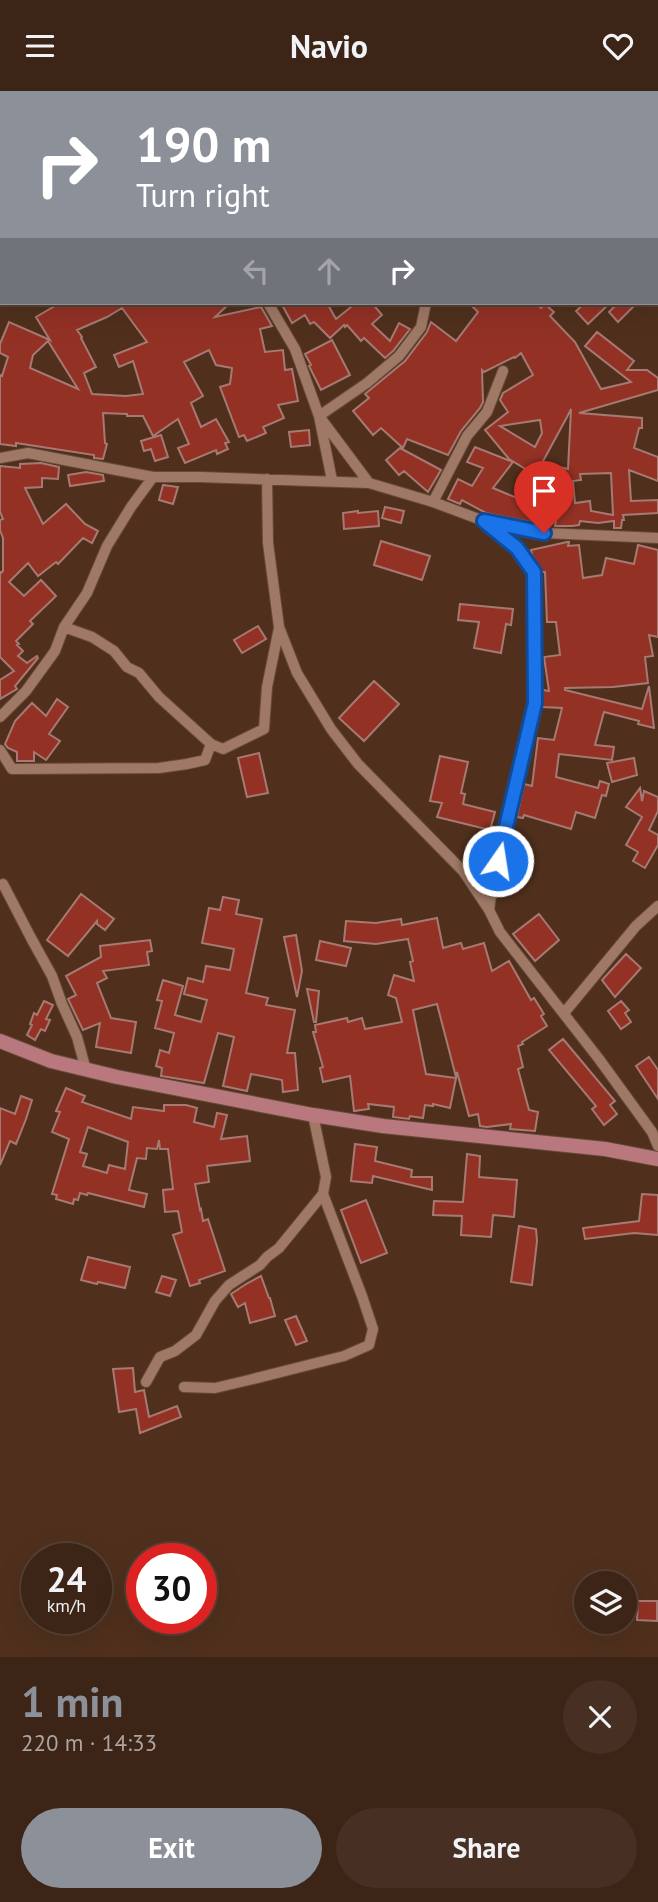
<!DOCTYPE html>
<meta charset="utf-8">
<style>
body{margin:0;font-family:"PT Sans",sans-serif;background:#473023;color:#f1f3f6;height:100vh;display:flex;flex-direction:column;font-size:26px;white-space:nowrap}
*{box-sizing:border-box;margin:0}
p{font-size:23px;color:#aca4a1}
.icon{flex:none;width:38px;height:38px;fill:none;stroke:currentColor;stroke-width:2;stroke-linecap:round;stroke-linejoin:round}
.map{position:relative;height:1566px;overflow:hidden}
.details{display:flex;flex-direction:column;background:#3c2416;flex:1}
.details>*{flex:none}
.hud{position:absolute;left:0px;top:0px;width:658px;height:214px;box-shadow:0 7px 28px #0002,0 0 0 2px #554135;background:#8c9099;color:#fff;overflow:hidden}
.controls{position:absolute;left:574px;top:1480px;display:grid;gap:14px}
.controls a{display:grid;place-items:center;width:63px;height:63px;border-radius:50%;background:#3c2416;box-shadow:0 7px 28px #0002,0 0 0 2px #554135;font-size:35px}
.speed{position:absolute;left:21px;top:1452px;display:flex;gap:14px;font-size:35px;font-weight:700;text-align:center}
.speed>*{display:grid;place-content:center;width:91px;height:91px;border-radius:50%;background:#3c2416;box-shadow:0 7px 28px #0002,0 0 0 2px #554135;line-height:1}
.speed small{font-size:18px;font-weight:400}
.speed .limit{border:10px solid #d22;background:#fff;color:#111}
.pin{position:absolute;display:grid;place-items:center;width:60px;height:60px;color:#fff;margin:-72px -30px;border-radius:50% 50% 50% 0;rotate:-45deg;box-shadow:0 0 7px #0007}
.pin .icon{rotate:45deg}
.me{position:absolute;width:77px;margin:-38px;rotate:13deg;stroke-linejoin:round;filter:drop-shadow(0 0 5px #0008)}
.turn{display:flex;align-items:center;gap:24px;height:147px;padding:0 21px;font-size:32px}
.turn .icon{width:91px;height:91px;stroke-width:2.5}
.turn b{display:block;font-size:49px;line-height:60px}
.lanes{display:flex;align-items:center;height:66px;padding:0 21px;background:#0003;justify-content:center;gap:35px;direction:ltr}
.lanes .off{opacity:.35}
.round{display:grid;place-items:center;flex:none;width:74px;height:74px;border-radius:37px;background:#473023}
.head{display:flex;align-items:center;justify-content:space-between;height:119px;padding:0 21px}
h1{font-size:42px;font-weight:800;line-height:52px;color:#8c9099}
.action{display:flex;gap:14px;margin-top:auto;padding:14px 21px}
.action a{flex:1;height:80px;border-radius:42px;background:#8c9099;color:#fff;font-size:28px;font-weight:800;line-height:80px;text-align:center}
.action a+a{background:#473023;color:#f1f3f6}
header{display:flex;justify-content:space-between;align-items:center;height:91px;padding:0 21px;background:#3c2416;font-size:32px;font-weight:800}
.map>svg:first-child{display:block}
</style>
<header><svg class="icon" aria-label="menu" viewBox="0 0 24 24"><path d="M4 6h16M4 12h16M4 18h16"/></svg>Navio<svg class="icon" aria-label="heart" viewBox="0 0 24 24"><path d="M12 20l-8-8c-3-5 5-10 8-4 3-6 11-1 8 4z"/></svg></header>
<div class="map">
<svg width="658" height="1566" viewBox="0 0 658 1566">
<rect width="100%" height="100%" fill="#50301d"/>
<!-- building -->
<path fill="#933125" stroke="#a67a72" stroke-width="2" fill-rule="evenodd" d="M60,212H230L215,226L261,216L272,235L260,238L265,261L283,259L285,279L292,278L298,310L278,314L284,327L263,336L266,342L247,350L244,344L239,346L220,296L230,293L232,277L216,274L209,259L184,271L203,305L191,312L201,336L216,328L229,351L225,352L228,358L217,363L216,359L185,372L178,357L189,353L178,328L153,345L143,325H127V323L103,322L105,352L107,353L103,368L94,367V364L16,352V355L0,353V284L2,285L8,266L0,262V253L9,231L50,249L36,226ZM122,217L147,251L114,264L119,276L133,270L143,303L126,305L92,303L84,282L96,276L81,247L82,246L77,239L107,226ZM48,250L78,298L30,277L33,264Z
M281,212H327L336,228L356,212H372L382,224L372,233L390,250L399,232L410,238L393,260L385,267L364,247L361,250L347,234L345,236L344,234L330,247L314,231L310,233L305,224L292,232Z
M469,212H535L541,217L545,213L554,221L550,225L575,251L601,298L631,291L585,255L597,241L634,270L627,279H647L658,287V299L579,322L642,327V337H639L634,357L658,366V390L629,379L631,410L658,409V422L623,424L624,429H622L621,437H614V430L598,432L580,430L579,434L572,435H555L556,430L535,427V432L486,422L462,409L460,413L448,408L458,388L472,395L483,377L467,371L475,356L513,371L493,397L536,415L527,379L509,368L485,339L508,321L500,309L503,302L533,284L521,262L515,267L514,266L484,281L482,279L483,311L480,317L461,340L448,364L407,348L403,357L381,337L373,344L353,320L369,307L365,303L405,270L427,241L431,231L456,250L478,221ZM571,318L568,378L542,372L567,326ZM540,329L542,342L535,356L500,335ZM611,382L613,424L591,420L590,410L575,412L573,390L581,389L580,383Z
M585,212H610L588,233L576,220Z
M618,212H637L618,231L609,221Z
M332,249L350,284L321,299L309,275L311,274L305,263Z
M309,339L310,354L291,356L289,341Z
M161,344L168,366L155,370L151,358L144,360L141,350Z
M400,357L441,379L428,401L404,380L399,384L386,369Z
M41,372L59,376L58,388L42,387V396L25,397L43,433L66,413L85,433L98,440L92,452L83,447L58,473L56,471L38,485L28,472L9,491L24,505L41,489L56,505L30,530L33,533L16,550L19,553L17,554L23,560L18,565L27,572L37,565L38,567L15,595L17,598L0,608V589L14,580L0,566V481L1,482L3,480V447L0,439V429L3,428L0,421V375L20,377V373Z
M86,381L103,384L104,390L70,395L68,384Z
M163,394L178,396L173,413L159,409Z
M385,416L404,420L401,432L382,427Z
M358,420V422L378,420L379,435L344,438L343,422Z
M381,450L430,465L422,489L374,474Z
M567,451H569L568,455L579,454L583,487L602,484L606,467L634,473L638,454L658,459V546L649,544L653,565L645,566L648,592L613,596L565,597V599L642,618L649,595L654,637L638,633L639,630L604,621L595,654L614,656L612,669L559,663L556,686L598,697L600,690L609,693L606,705L602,704L595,727L576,721L571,738L524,724L523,727L517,726L524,693L532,695L538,647L554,649L562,617L542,616L543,599L549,600L544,566L560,564L556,531H547L545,481H542L532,464L531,459Z
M460,513L513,518L511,534L506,533L501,562L474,557L479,531L458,529Z
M258,535L266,548L242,562L234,549Z
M374,590L399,613L364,650L339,627Z
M57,608L68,616L49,643L60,650L46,669L34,661V670H17V661L8,657L5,653L15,630L32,612L46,625Z
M259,662L268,702L247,706L238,667Z
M440,665L468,671L461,702L465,703L463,713L495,721L490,739L437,726L442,712L430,710Z
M634,667L637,684L612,691L607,672Z
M640,697L642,710L644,700L658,706V720L649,739L658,744V754L645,777L633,770L638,761L626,754L642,726L626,716Z
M81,803L114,828L105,839L97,833V830L68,865L47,849Z
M223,806L239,809L236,823L262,828L246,902L268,907L266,914L295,919L287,962H295L298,999L283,1001L282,989L251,983L247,1000L223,995L234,946L218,942L204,992L161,985L162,977L156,975L160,959L169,962L174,942L155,937L162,910L157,909L163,889L183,895L175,924L201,931L207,909L184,903L188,887L203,891L206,875L230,879L234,858L202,852L209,817L220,819Z
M539,823L559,849L535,870L513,843Z
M437,827L443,857L461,852L463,858L484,852L492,880L509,870L531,909L534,907L544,923L541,925L547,935L522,951L523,953L518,955L523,976L518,978L529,1019L538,1021L535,1040L510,1038L511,1033L487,1036L480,1035L478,1023L469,1025L457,981L456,986L437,913L413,919L426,983L456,987L450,1017L433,1013V1015L425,1014L423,1027L410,1025L409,1028L393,1026L394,1016L368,1013L369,1018L354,1020L350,985L323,991L320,977L323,976L313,941H316L315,934L347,927L348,931L362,927L365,938L402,931L396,907L388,904L394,884L414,890L410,871L413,870L408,848L376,853L344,850L346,830L376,832L401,828L402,834Z
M296,844L302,880L297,906L284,846Z
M150,849L152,860L147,861L149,874L103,880L107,887L97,892L111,927L136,931L131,962L96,956L100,932L83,939L68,908L76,904L66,885L101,866L100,855Z
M320,850L351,857L346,875L316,869Z
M626,863L641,877L615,906L602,889Z
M307,898L319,900L316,931H314Z
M44,910L53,914L46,928L50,929L45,940L41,938L35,949L27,944L32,934L30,933L34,922L37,924Z
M621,910L629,919L625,922L631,931L621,938L608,920Z
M563,948L615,1010L610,1014L617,1023L604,1034L592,1018L596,1015L549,959Z
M649,966L658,979V1008L636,975Z
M66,997L85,1005L82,1011L131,1028L133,1016L164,1020V1014H186L197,1017L194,1031L214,1036L217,1022L227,1024L221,1048L247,1045L250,1070L207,1075L209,1091L195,1093L200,1119L201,1118L203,1130L208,1128L225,1180L199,1189L200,1192L190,1195L173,1144L182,1141L178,1120L165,1121L163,1099L173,1098L168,1058H160L159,1049L157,1058L147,1057L146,1068L137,1067L129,1099L147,1103L144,1116L88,1102L87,1104L80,1102L78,1109L74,1108L73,1113L56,1108L57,1104L52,1103L69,1048L52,1041L60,1021L56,1020ZM88,1036L128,1051L125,1078L109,1074L107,1082L83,1075L87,1063L80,1061Z
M21,1005L32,1009L26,1028L16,1053L10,1050L0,1074V1017L15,1023Z
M355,1053L377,1056L375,1070L412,1079L411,1086H432V1099L373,1085L372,1092L351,1090Z
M467,1063L480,1065L479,1086L517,1089L514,1126L493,1124L491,1146L461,1144L462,1125L433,1124L434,1110L463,1111Z
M642,1103L658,1104V1144L634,1142L585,1148L583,1137L639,1130Z
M366,1109L387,1162L361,1172L341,1119Z
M519,1135L536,1138L537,1150L532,1194L511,1191Z
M88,1166L130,1176L125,1197L98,1191L97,1193L81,1189Z
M162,1185L176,1189L170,1205L156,1201Z
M261,1185L269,1207H270L275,1225L250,1232L245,1212L238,1216L231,1203L246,1193Z
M296,1225L307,1250L296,1254L285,1229Z
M133,1277L135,1301L144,1299L149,1326L177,1315L181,1326L140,1342L136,1318L119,1321L113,1278Z
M638,1510H657V1530L637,1529Z"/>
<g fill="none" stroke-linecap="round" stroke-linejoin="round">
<defs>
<path id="street" d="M17,0L18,2
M278,2L279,0
M0,20H2
M0,198L2,197
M268,212L295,258L319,325L332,389
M0,367L28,362L153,386H200L369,392L433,411L484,430L544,442L658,447
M267,388L268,452L279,536L297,582L331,638L358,673L463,780L489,819
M369,392L319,325L367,292L399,265L421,236L426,212
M433,411L467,345L487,321L503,280
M484,430L517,457L534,481L536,548L535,612L492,797L489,819L500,841L599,968L652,1041L658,1055
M0,626L26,600L55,560L64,536L87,502L107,455L131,416L153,386
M211,653L223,658L264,638L267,596L279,537
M0,659L12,678L159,677L187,673L205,669L211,653L159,606L139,582L127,576L114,560L92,546L64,536
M3,793L31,847L52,885L62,913L77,946L86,979
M564,922L636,835L658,815
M146,1291L160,1266L175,1260L196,1244L215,1210L229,1194L260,1174L267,1166L279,1157L323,1103L326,1086L313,1024
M184,1296L215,1297L249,1289L344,1265L369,1254L373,1238L362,1205L323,1103"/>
<path id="secondary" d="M0,950L51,970L117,986L313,1024L383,1035L605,1058L658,1068"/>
</defs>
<!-- street casing -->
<use href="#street" stroke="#664b3a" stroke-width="12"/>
<!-- secondary casing -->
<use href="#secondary" stroke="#664b3a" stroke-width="16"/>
<!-- street -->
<use href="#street" stroke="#9f7965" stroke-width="10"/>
<!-- secondary -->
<use href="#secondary" stroke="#b9787e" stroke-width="14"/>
</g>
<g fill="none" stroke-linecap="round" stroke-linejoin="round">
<defs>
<path id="route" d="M498,770L535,612L534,481L517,457L484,430L544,442"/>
</defs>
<!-- route casing -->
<use href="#route" stroke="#114b97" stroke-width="18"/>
<!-- route -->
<use href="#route" stroke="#1a73e8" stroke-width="12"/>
</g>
</svg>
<div class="controls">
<a><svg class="icon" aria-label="layers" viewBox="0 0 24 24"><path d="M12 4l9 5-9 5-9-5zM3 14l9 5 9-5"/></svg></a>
</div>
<div class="speed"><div>24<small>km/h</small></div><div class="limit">30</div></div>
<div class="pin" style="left:544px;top:442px;background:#d93025"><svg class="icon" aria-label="arrive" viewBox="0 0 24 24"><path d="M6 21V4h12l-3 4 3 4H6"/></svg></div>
<svg class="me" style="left:498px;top:770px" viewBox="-20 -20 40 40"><circle r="17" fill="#1a73e8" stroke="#fff" stroke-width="3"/><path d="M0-11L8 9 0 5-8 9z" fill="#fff"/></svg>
<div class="hud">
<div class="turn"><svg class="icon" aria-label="right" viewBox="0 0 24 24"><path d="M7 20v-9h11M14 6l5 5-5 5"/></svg><div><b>190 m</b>Turn right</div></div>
<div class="lanes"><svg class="icon off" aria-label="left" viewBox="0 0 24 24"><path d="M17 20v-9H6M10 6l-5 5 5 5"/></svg><svg class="icon off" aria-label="ahead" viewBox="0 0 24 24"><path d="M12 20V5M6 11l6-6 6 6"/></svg><svg class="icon" aria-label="right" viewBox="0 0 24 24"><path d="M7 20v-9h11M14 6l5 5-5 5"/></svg></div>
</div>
</div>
<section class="details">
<div class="head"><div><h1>1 min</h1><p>220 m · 14:33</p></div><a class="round"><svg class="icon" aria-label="close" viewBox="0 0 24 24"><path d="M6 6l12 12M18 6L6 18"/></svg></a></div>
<div class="action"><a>Exit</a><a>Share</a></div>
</section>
